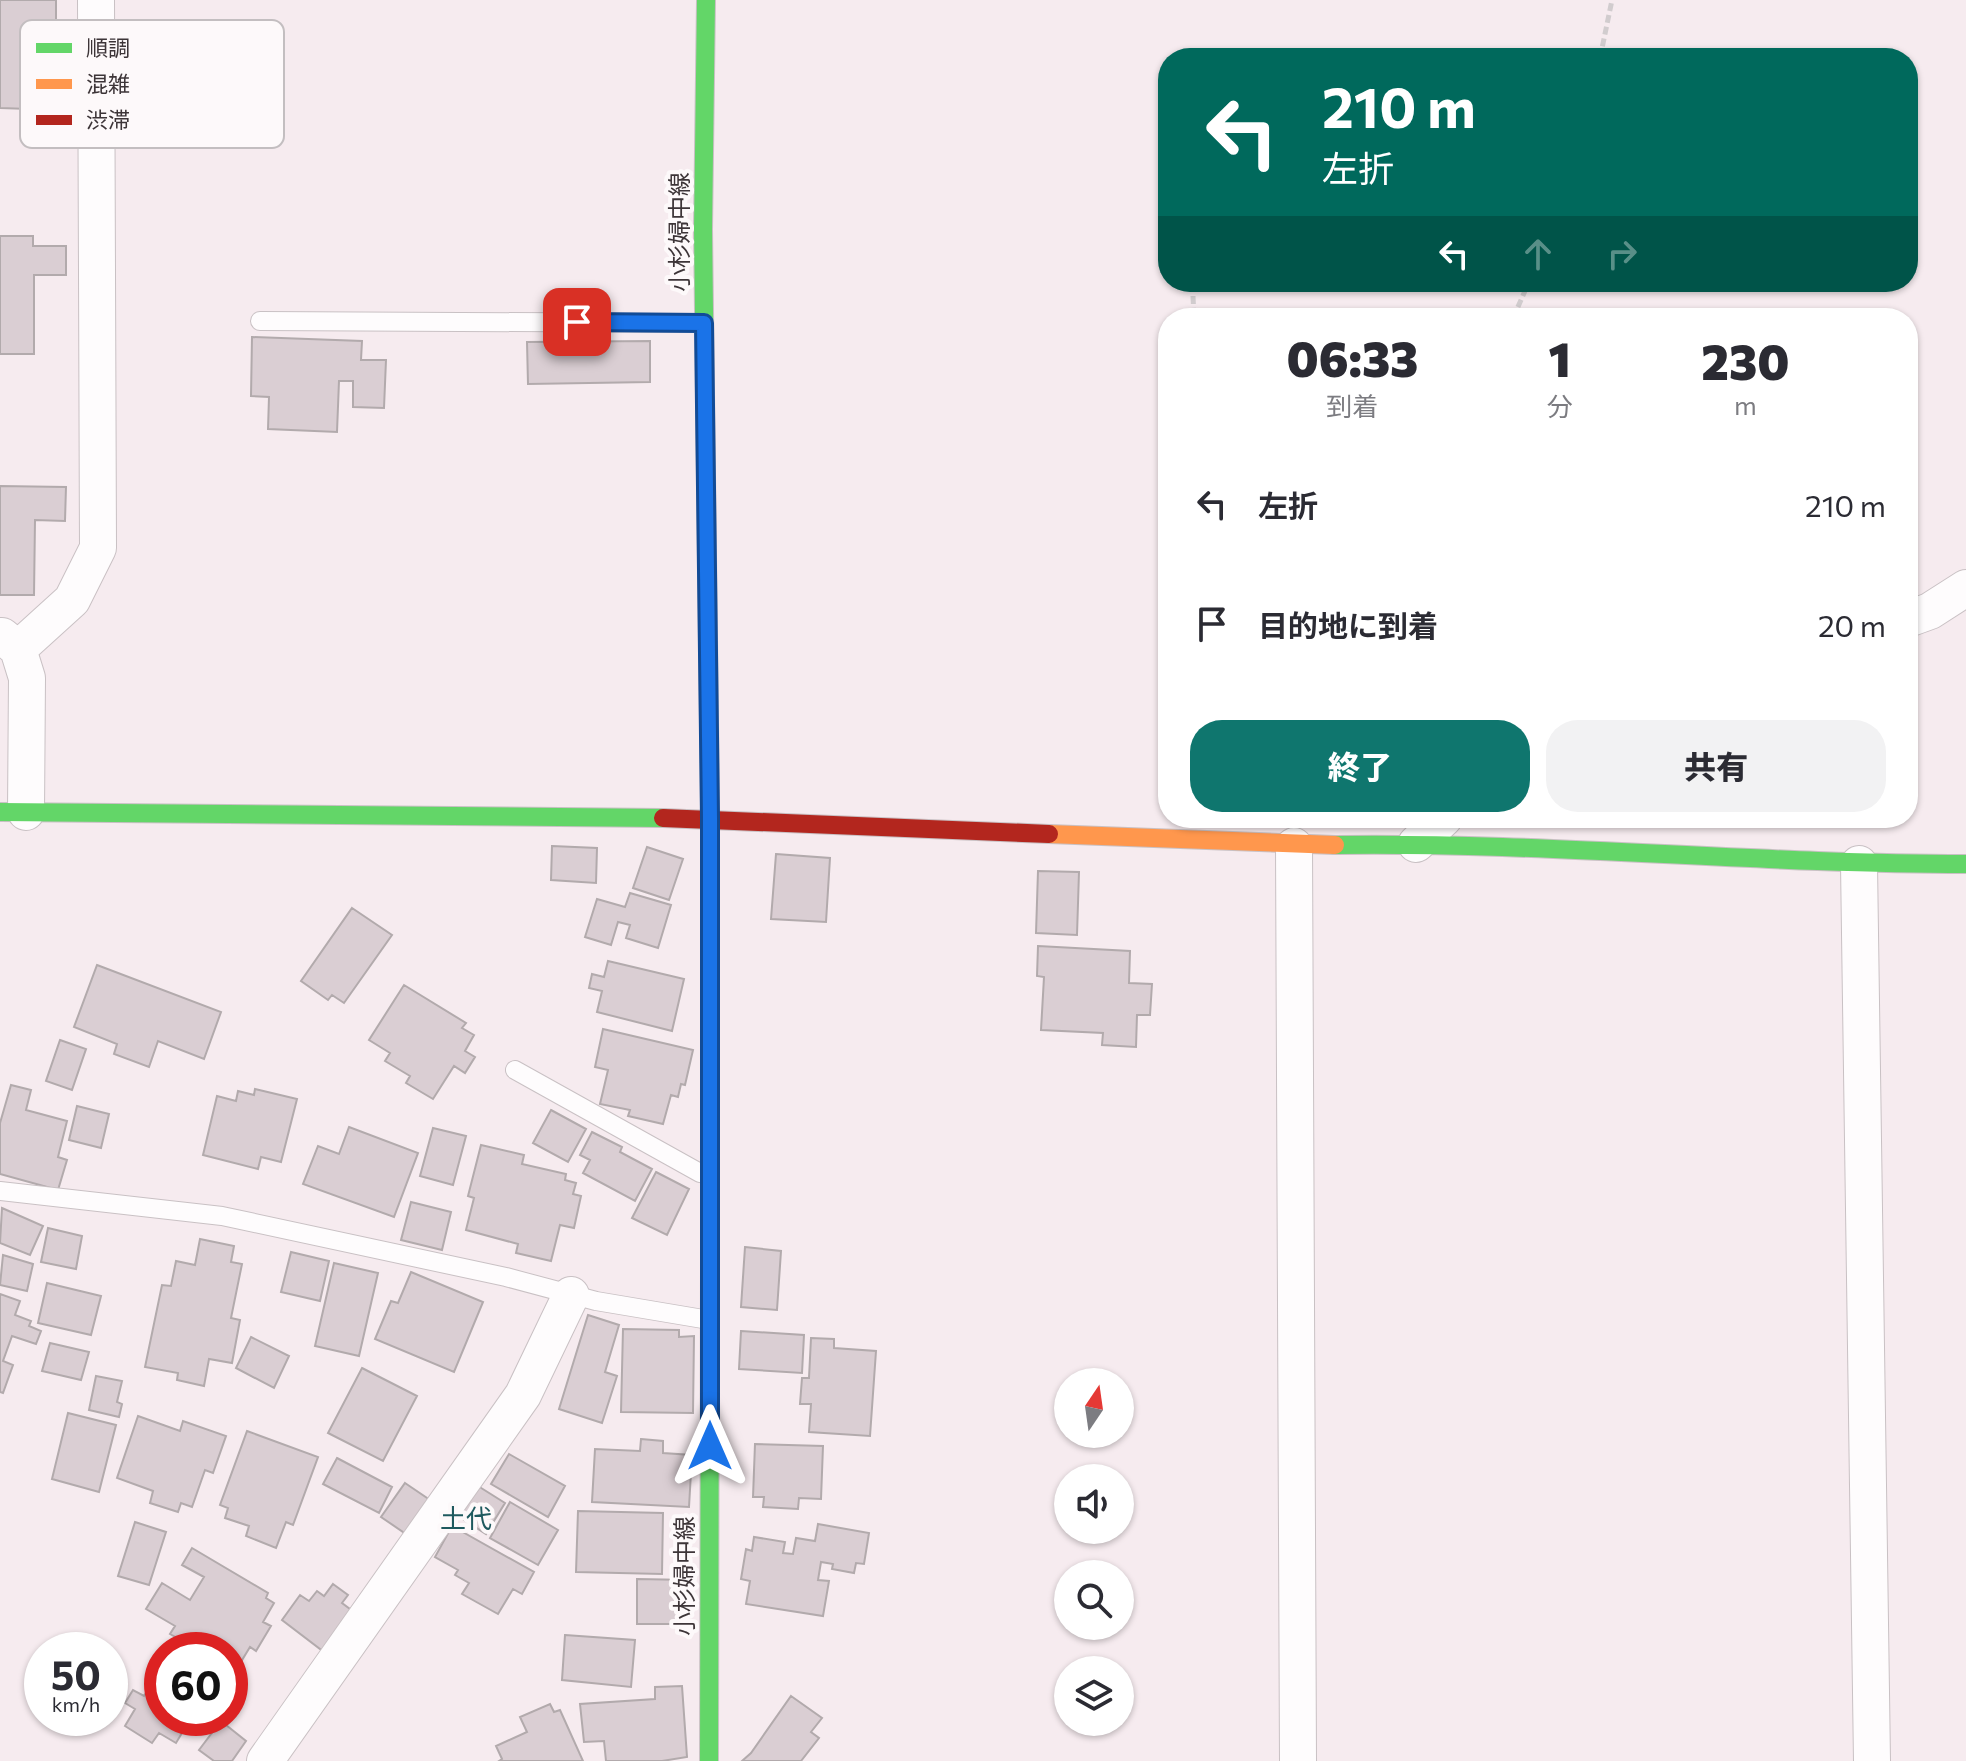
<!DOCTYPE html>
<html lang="ja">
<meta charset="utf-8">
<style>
body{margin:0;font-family:Commissioner,"Noto Sans JP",sans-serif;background:#f2f2f3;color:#2b2b33;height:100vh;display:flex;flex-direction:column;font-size:30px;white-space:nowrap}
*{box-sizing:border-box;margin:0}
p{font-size:26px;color:#7c7c81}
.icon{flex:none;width:44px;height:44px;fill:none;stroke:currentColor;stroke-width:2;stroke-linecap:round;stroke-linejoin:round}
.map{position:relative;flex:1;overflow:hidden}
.panel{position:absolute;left:1158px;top:308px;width:760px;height:520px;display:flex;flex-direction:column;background:#fff;border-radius:32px;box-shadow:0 2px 6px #0004}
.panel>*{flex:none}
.top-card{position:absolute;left:1158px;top:48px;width:760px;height:244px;border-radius:32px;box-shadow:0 2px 6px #0004;background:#00695c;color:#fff;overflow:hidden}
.needle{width:52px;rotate:13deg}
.tools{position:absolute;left:1054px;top:1368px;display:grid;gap:16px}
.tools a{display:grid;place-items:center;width:80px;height:80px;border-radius:50%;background:#fff;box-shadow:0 2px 6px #0004;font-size:40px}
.speed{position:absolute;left:24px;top:1632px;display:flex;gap:16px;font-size:40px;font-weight:700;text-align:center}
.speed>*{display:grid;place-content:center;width:104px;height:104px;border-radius:50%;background:#fff;box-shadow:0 2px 6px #0004;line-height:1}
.speed small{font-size:20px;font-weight:400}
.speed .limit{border:12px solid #d22;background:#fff;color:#111}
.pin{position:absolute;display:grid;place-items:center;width:68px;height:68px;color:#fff;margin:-34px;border-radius:16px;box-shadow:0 4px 12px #0006}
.me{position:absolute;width:88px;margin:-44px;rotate:0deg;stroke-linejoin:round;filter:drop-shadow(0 0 6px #0008)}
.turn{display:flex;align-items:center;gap:28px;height:168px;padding:0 32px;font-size:36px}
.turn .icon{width:104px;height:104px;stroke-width:2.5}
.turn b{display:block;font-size:56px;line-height:68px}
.lanes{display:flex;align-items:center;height:76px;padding:0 32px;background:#0003;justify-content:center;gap:40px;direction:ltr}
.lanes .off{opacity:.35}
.eta{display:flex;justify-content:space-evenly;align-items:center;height:136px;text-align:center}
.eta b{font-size:48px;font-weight:800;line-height:56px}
.primary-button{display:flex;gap:16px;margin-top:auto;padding:16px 32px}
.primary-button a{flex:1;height:92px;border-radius:32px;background:#0f766e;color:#fff;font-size:32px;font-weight:800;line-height:92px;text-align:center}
.primary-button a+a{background:#f2f2f3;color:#2b2b33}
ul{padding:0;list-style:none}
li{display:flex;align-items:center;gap:24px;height:120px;padding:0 32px}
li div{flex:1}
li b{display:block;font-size:30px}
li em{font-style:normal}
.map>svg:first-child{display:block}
</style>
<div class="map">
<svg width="1966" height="1761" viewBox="0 0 1966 1761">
<rect width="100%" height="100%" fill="#f6ebef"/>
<!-- building -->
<path fill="#daced3" stroke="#b2aaac" stroke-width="2" d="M0,0H56V33L29,31V109L0,108Z
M0,236H33V246H66V275H34V354H0Z
M252,337L362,341L361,360H386L384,408L353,407V381H339L337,432L268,429L269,397L251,396Z
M650,341V382L528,384L527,342Z
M0,486L66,487L65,521L35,520L34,595H0Z
M1325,818H1365V824L1325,821Z
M552,846L597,848L596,883L551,880Z
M647,847L683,859L669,900L633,888Z
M776,854L830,858L826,922L771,919Z
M1038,871L1079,872L1077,935L1036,933Z
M630,893L671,905L658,948L626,938L630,925L618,922L611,945L585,937L597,899L625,907Z
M352,908L392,935L344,1003L332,995L328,1000L301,981Z
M1038,946L1130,951L1129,983L1152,984L1150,1015H1137L1136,1047L1102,1045L1103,1033L1041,1030L1044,977L1037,976Z
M608,961L684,979L672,1031L597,1012L602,991L589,988L592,974L604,977Z
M97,965L221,1012L204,1059L158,1041L149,1067L114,1054L117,1044L74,1027Z
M404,985L466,1023L462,1028L474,1035L465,1051L475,1057L465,1073L454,1066L433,1099L406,1083L410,1076L385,1061L390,1053L369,1040Z
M603,1029L693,1050L685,1085L681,1084L678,1097L671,1095L663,1124L628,1116L630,1110L600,1104L608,1070L595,1067Z
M60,1040L86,1049L72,1090L46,1081Z
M11,1085L31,1090L26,1110L67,1121L58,1157L67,1160L58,1190L0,1174V1123Z
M255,1089L297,1099L281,1162L261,1157L258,1169L203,1155L217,1096L236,1101L238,1091L254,1095Z
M77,1106L109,1114L101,1148L69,1140Z
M551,1110L586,1129L568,1162L533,1143Z
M349,1127L418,1153L394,1217L303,1184L318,1146L339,1154Z
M433,1128L466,1136L453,1185L420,1176Z
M592,1132L622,1147L620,1152L652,1169L635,1201L583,1173L590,1160L580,1155Z
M481,1145L524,1155L522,1164L566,1174L565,1180L576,1183L573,1194L581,1196L574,1228L560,1225L551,1261L516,1253L518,1244L466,1230L474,1198L468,1196Z
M656,1172L689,1189L667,1235L632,1218Z
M411,1202L451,1212L442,1250L401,1240Z
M2,1208L43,1226L30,1255L0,1243Z
M48,1228L82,1236L76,1269L41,1262Z
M200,1239L234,1246L231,1262L242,1264L231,1318L240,1320L232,1363L209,1359L204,1386L177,1380L178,1373L145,1367L162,1285L171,1286L176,1261L195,1265Z
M745,1247L781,1251L777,1310L741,1307Z
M291,1252L329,1261L320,1301L281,1292Z
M3,1255L33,1264L27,1291L0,1285Z
M334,1263L378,1273L359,1356L315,1346Z
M411,1272L483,1302L454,1372L375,1339L391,1301L398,1303Z
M47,1283L101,1296L91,1335L38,1323Z
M0,1294L20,1301L15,1315L31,1321L29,1326L41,1331L36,1344L12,1336L3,1361L13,1365L3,1393L0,1392Z
M588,1315L619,1325L605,1372L617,1376L602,1423L559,1409Z
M623,1329L679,1330V1337L694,1336L693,1413L621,1412Z
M741,1331L804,1335L802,1373L739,1369Z
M251,1337L289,1356L274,1388L236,1368Z
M811,1338L834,1339V1348L876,1351L870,1436L809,1432L811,1404H800L802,1378H809Z
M50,1343L89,1352L81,1380L42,1371Z
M362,1368L417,1396L383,1461L328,1433Z
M96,1376L122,1381L117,1402L122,1404L119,1417L89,1410Z
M68,1413L116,1425L99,1492L52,1479Z
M138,1416L180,1431L183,1421L226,1436L213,1473L205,1470L192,1507L181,1503L178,1512L150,1503L153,1491L117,1478Z
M247,1431L318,1457L293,1525L286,1522L276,1548L246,1536L249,1526L225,1518L228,1508L220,1505Z
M641,1439L663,1441V1453L692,1455L689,1507L592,1502L595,1449L640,1451Z
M755,1444L823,1446L821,1499L799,1498L798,1509L763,1507L764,1497H753Z
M509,1454L565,1486L548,1517L491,1484Z
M337,1458L392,1487L379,1513L323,1484Z
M405,1483L430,1500L406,1534L381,1517Z
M478,1486L505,1503L486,1534L458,1516Z
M510,1502L558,1530L538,1565L490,1538Z
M578,1511L663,1513L662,1574L576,1572Z
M135,1522L166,1532L149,1585L118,1576Z
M818,1524L869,1533L864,1564L856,1563L854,1573L832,1569L833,1564L821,1562L818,1580L829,1581L823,1616L746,1604L750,1581L741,1579L746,1549L752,1551L754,1537L785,1542L783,1553L793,1554L796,1538L815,1541Z
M452,1526L534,1572L522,1594L513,1589L498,1614L462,1594L469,1583L455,1575L458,1570L435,1557Z
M192,1548L268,1593L266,1598L274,1603L263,1622L271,1626L256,1651L250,1647L230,1680V1650H182L186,1643L170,1634L175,1626L146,1609L162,1583L190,1600L204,1577L182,1565Z
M637,1579L689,1580L688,1624H637Z
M333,1584L348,1595L342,1603L354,1612L324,1652L282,1620L300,1595L309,1601L317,1591L324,1596Z
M565,1635L635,1640L631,1687L562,1680Z
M153,1682L162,1688V1718H191L176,1743L159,1733L152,1743L125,1726L135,1709L125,1703L133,1690L144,1696Z
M682,1686L687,1757L662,1761H606L604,1741L584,1742L580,1704L655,1699V1687Z
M791,1696L822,1718L811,1732L819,1738L801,1761H742L751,1753Z
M550,1704L554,1712L560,1710L583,1761H499L502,1759L496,1746L527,1732L520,1717Z
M221,1721L246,1741L232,1761H214L199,1750Z"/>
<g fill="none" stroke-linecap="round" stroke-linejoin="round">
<defs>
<path id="lane" d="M260,321L704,323
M515,1070L700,1173L710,1174
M0,1191L222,1216L506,1277L596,1301L709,1320"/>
<path id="street" d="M1908,619L1930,611L1966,588
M2,636L18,649L27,678L26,812
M18,649L72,600L98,548L96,0
M1416,844L1444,818
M1294,846L1298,1761
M1859,864L1872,1761
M265,1761L523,1395L571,1295"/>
<path id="fast" d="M706,0L703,229L710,803
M0,812L663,818
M1335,845C1545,842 1755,864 1966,864
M709,1761L710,1270"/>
<path id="slow" d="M1049,834L1335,845
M710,1270V803"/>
<path id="jam" d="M663,818L1049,834"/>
</defs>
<!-- lane casing -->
<use href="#lane" stroke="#c9c1c4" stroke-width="20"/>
<!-- street casing -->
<use href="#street" stroke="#c9c1c4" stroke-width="38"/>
<!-- fast casing -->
<use href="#fast" stroke="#c9c1c4" stroke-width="20"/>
<!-- slow casing -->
<use href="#slow" stroke="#c9c1c4" stroke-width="20"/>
<!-- jam casing -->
<use href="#jam" stroke="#c9c1c4" stroke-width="20"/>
<!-- path -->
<path stroke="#d1ccce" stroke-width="5" stroke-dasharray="8 4" stroke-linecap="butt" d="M1600,58L1612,0
M1193,296L1194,318
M1513,318L1529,282"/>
<!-- lane -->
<use href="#lane" stroke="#fefcfd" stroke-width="18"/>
<!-- street -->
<use href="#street" stroke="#fefcfd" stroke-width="36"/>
<!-- fast -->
<use href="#fast" stroke="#63d668" stroke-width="18"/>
<!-- slow -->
<use href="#slow" stroke="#ff974d" stroke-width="18"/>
<!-- jam -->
<use href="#jam" stroke="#b3261e" stroke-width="18"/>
</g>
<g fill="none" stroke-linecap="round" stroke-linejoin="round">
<defs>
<path id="route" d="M577,322L704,323L710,818V1446"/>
</defs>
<!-- route casing -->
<use href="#route" stroke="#114b97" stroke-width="20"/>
<!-- route -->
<use href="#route" stroke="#1a73e8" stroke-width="14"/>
</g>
<g text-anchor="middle" stroke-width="8" stroke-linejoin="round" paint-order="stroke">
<!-- street labels -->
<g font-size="24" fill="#3d3538" stroke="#fdf9fa">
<text transform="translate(680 232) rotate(-90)" y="8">小杉婦中線</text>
<text transform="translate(685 1576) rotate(-90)" y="8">小杉婦中線</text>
</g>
<!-- neighbourhood labels -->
<g font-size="26" fill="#1e595e" stroke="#fdf9fa">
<text x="466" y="1528">土代</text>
</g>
</g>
<!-- legend -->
<rect x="20" y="20" width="264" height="128" rx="12" fill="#fdf9fa" stroke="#c3bec0" stroke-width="2"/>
<rect x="36" y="43" width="36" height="10" fill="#63d668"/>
<rect x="36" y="79" width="36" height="10" fill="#ff974d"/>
<rect x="36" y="115" width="36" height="10" fill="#b3261e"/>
<g font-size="22" fill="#3d3538">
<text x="86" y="56">順調</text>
<text x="86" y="92">混雑</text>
<text x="86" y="128">渋滞</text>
</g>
</svg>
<div class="tools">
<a><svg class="needle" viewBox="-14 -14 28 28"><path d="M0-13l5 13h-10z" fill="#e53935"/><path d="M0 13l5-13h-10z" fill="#7c7c81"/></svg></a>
<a><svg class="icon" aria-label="sound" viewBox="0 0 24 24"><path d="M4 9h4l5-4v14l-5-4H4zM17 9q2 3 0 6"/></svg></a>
<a><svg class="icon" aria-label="search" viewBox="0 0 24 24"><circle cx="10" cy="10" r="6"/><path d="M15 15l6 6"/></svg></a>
<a><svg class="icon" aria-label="layers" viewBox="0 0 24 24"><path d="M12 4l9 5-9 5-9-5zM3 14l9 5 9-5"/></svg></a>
</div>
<div class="speed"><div>50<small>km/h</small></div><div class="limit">60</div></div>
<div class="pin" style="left:577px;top:322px;background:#d93025"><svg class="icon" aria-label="arrive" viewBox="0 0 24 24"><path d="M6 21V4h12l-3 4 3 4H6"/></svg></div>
<svg class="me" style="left:710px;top:1446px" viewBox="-20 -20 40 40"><path d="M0-17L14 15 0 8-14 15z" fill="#1a73e8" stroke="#fff" stroke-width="4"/></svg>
<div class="top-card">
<div class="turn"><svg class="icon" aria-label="left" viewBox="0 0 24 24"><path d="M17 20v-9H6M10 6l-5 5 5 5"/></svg><div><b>210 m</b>左折</div></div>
<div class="lanes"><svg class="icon" aria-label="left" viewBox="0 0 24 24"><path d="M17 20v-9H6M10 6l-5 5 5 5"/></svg><svg class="icon off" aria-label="ahead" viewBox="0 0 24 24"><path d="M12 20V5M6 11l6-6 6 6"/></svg><svg class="icon off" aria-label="right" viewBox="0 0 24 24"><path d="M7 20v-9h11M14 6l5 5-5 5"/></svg></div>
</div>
<section class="panel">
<div class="eta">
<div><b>06:33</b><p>到着</p></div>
<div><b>1</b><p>分</p></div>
<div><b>230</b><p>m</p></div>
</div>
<ul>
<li><svg class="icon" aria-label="left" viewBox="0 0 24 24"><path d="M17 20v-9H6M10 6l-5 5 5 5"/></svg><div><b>左折</b></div><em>210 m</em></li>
<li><svg class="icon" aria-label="arrive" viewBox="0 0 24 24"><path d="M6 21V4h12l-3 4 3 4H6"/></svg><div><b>目的地に到着</b></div><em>20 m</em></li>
</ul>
<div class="primary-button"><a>終了</a><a>共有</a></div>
</section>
</div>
